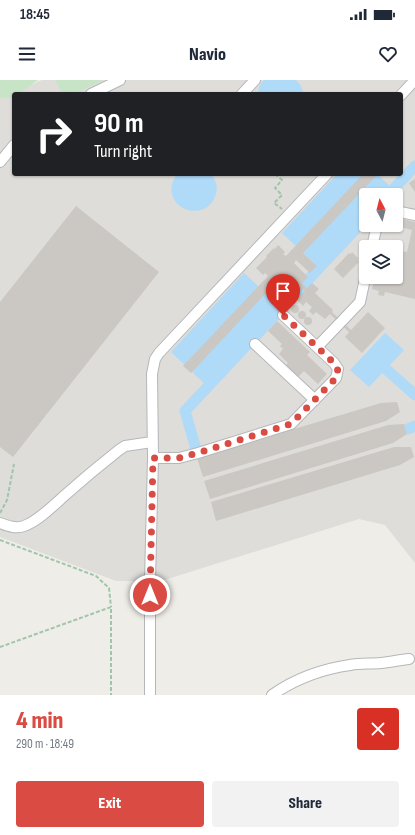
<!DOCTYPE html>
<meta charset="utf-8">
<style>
body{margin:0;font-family:"Sofia Sans Condensed",sans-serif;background:#f2f2f3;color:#1f2937;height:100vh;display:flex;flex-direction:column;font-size:15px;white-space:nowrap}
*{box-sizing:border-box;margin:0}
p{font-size:13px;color:#747a83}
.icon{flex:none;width:22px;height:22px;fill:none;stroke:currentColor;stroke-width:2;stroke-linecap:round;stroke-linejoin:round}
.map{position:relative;height:615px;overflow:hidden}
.details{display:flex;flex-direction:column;background:#fff;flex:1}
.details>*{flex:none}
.guide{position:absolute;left:12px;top:12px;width:391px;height:84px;border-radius:4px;box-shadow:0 1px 3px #0004;background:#202124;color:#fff;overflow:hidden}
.needle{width:26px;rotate:353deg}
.controls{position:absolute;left:359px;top:108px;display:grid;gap:8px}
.controls a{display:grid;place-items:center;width:44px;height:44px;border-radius:4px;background:#fff;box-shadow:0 1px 3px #0004;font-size:20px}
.pin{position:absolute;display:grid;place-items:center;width:34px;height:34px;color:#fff;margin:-41px -17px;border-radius:50% 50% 50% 0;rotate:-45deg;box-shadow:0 0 4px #0007}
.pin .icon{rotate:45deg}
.me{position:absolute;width:44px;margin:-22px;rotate:0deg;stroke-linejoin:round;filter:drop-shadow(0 0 3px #0008)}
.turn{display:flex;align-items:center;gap:14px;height:84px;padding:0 16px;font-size:18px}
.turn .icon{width:52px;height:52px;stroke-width:2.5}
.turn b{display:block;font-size:28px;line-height:34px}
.round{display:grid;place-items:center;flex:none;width:42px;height:42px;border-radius:4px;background:#f2f2f3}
.overview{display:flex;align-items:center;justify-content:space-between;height:68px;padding:0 16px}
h1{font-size:24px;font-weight:800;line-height:30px;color:#da4b43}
.cta{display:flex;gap:8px;margin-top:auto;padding:8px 16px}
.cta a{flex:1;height:46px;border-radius:4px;background:#da4b43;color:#fff;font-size:16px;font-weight:800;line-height:46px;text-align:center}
.cta a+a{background:#f2f2f3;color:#1f2937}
.status{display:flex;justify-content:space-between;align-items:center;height:28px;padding:0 20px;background:#fff;direction:ltr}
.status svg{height:11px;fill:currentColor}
header{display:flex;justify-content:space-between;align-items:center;height:52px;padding:0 16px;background:#fff;font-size:18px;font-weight:800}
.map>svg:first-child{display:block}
</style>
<div class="status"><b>18:45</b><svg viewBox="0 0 49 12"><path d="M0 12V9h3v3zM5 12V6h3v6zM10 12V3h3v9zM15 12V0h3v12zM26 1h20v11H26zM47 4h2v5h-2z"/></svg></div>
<header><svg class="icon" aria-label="menu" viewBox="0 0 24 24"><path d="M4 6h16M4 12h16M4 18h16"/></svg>Navio<svg class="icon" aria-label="heart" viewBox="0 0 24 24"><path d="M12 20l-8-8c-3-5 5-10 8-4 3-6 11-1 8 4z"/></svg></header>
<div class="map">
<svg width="415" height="615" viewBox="0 0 415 615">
<rect width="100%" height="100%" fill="#efede7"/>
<!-- industrial -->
<path fill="#deddd9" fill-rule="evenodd" d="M42,0H415V483L385,445L359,439L158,502V501H116L0,457V18ZM14,14H401V94H14ZM366,115H396V145H366ZM366,167H396V197H366Z"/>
<!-- green -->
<path fill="#c7e4c6" d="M0,0H38L18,14H14V17L13,18H0Z
M55,0H103C90,6 78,14 63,14Z"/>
<!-- water -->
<path fill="#afdaf8" d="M264,0H296C300,4 303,8 303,14H258C258,8 260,4 264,0Z
M177,94H211C216,100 218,107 216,114C205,148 155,125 177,94Z
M337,94H377L391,107L384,115H366V134L317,186L282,153Z
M244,193L280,226L206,305L171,272Z
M385,253L404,270L369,307L350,290Z"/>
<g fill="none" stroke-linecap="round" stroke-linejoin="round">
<!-- canal -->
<path stroke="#afdaf8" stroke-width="11" d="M388,115L415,86
M386,289L415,315
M408,349L415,346
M196,369L185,331L366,138"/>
</g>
<!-- building -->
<path fill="#cbc8c4" d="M363,94H378L303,173L317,186L310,193L296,180L294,183L308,197L302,203L307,208L312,203L319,209L315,213L333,230L332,232L351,250L368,232L385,248L362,273L345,257L349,252L330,234L325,239L316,232L313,235L309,231L312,227L306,222L303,226L296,219L305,211L303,209L299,213L295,210L290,216L275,203L272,206L286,219L280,226L266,213L191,293L183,286L268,196L265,193L263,195L256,188L267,177L266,176L274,168L275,169L278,165L285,172L283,174L286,176Z
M415,99V112L409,103Z
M76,126L159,192L13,377L0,367V222Z
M396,137L415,142V219L385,212L384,216L378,215L379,211L372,209L375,197H396V170L407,172L412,150L396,146Z
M352,172L359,179L357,180L359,182L343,198L334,189L349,173L351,174Z
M291 229a4 4 0 1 1 8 0a4 4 0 1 1-8 0Z
M298 235a4 4 0 1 1 8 0a4 4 0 1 1-8 0Z
M304 241a4 4 0 1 1 8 0a4 4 0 1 1-8 0Z
M277,241L310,272L307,275L327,294L318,304L304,291L298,297L285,286L288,283L279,274L283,269L280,266L282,264L268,251Z
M397,322L400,332L386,341L203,397L197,378L381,323Z
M404,344L407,354L393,363L210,419L204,401L388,345Z
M394,367H411L414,377L400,385L216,441L211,422Z"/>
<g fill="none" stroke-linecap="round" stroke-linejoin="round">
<defs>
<path id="minor" d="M91,14L120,0
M242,14L255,0
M401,15L415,0
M0,82L14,65
M396,131L415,135
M372,167L377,145
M342,241L360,222L366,194
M255,264L315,320
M317,267L340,243
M153,378H179L198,373L291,344L336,298L338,289L334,283L283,235
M0,443C8,446 16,449 24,446C38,441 53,426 64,416C82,400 100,385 119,370L125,366L152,362
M150,615V501L153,378L152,294L155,279L159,273L327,94
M272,615C295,599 322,589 350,585C360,583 371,584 381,583C390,582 400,580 409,579"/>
</defs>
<!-- minor casing -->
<use href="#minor" stroke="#b4b7ba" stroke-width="12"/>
<!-- path -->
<path stroke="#a0c5aa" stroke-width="2" stroke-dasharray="4 2" stroke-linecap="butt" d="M275,94L282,100L275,108L282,115L274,123L282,129
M0,433L7,420L14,384
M0,460L96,496L109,508L111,527
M0,567L111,527V615"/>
<!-- minor -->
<use href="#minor" stroke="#fff" stroke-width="10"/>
</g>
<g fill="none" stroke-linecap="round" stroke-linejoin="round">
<!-- route -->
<path stroke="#da4b43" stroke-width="7" stroke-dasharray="0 12.6" d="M150,515L153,378H179L198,373L291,344L336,298C339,292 338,288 334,283L283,235"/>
</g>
</svg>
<div class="controls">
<a><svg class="needle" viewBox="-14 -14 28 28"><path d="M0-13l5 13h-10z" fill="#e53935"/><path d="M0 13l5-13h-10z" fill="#747a83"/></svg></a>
<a><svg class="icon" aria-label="layers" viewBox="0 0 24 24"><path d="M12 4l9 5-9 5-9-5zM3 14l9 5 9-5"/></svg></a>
</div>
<div class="pin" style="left:283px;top:235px;background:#d93025"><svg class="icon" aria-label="arrive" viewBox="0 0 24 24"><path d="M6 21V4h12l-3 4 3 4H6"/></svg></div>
<svg class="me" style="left:150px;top:515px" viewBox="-20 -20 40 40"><circle r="17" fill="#da4b43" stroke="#fff" stroke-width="3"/><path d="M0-11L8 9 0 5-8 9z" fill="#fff"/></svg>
<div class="guide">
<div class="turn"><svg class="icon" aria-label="right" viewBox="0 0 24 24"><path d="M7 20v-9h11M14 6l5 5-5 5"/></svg><div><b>90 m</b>Turn right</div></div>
</div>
</div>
<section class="details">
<div class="overview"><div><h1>4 min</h1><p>290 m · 18:49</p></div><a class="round" style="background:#d93025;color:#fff"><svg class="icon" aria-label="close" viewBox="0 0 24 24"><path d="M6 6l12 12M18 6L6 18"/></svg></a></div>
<div class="cta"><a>Exit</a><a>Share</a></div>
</section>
